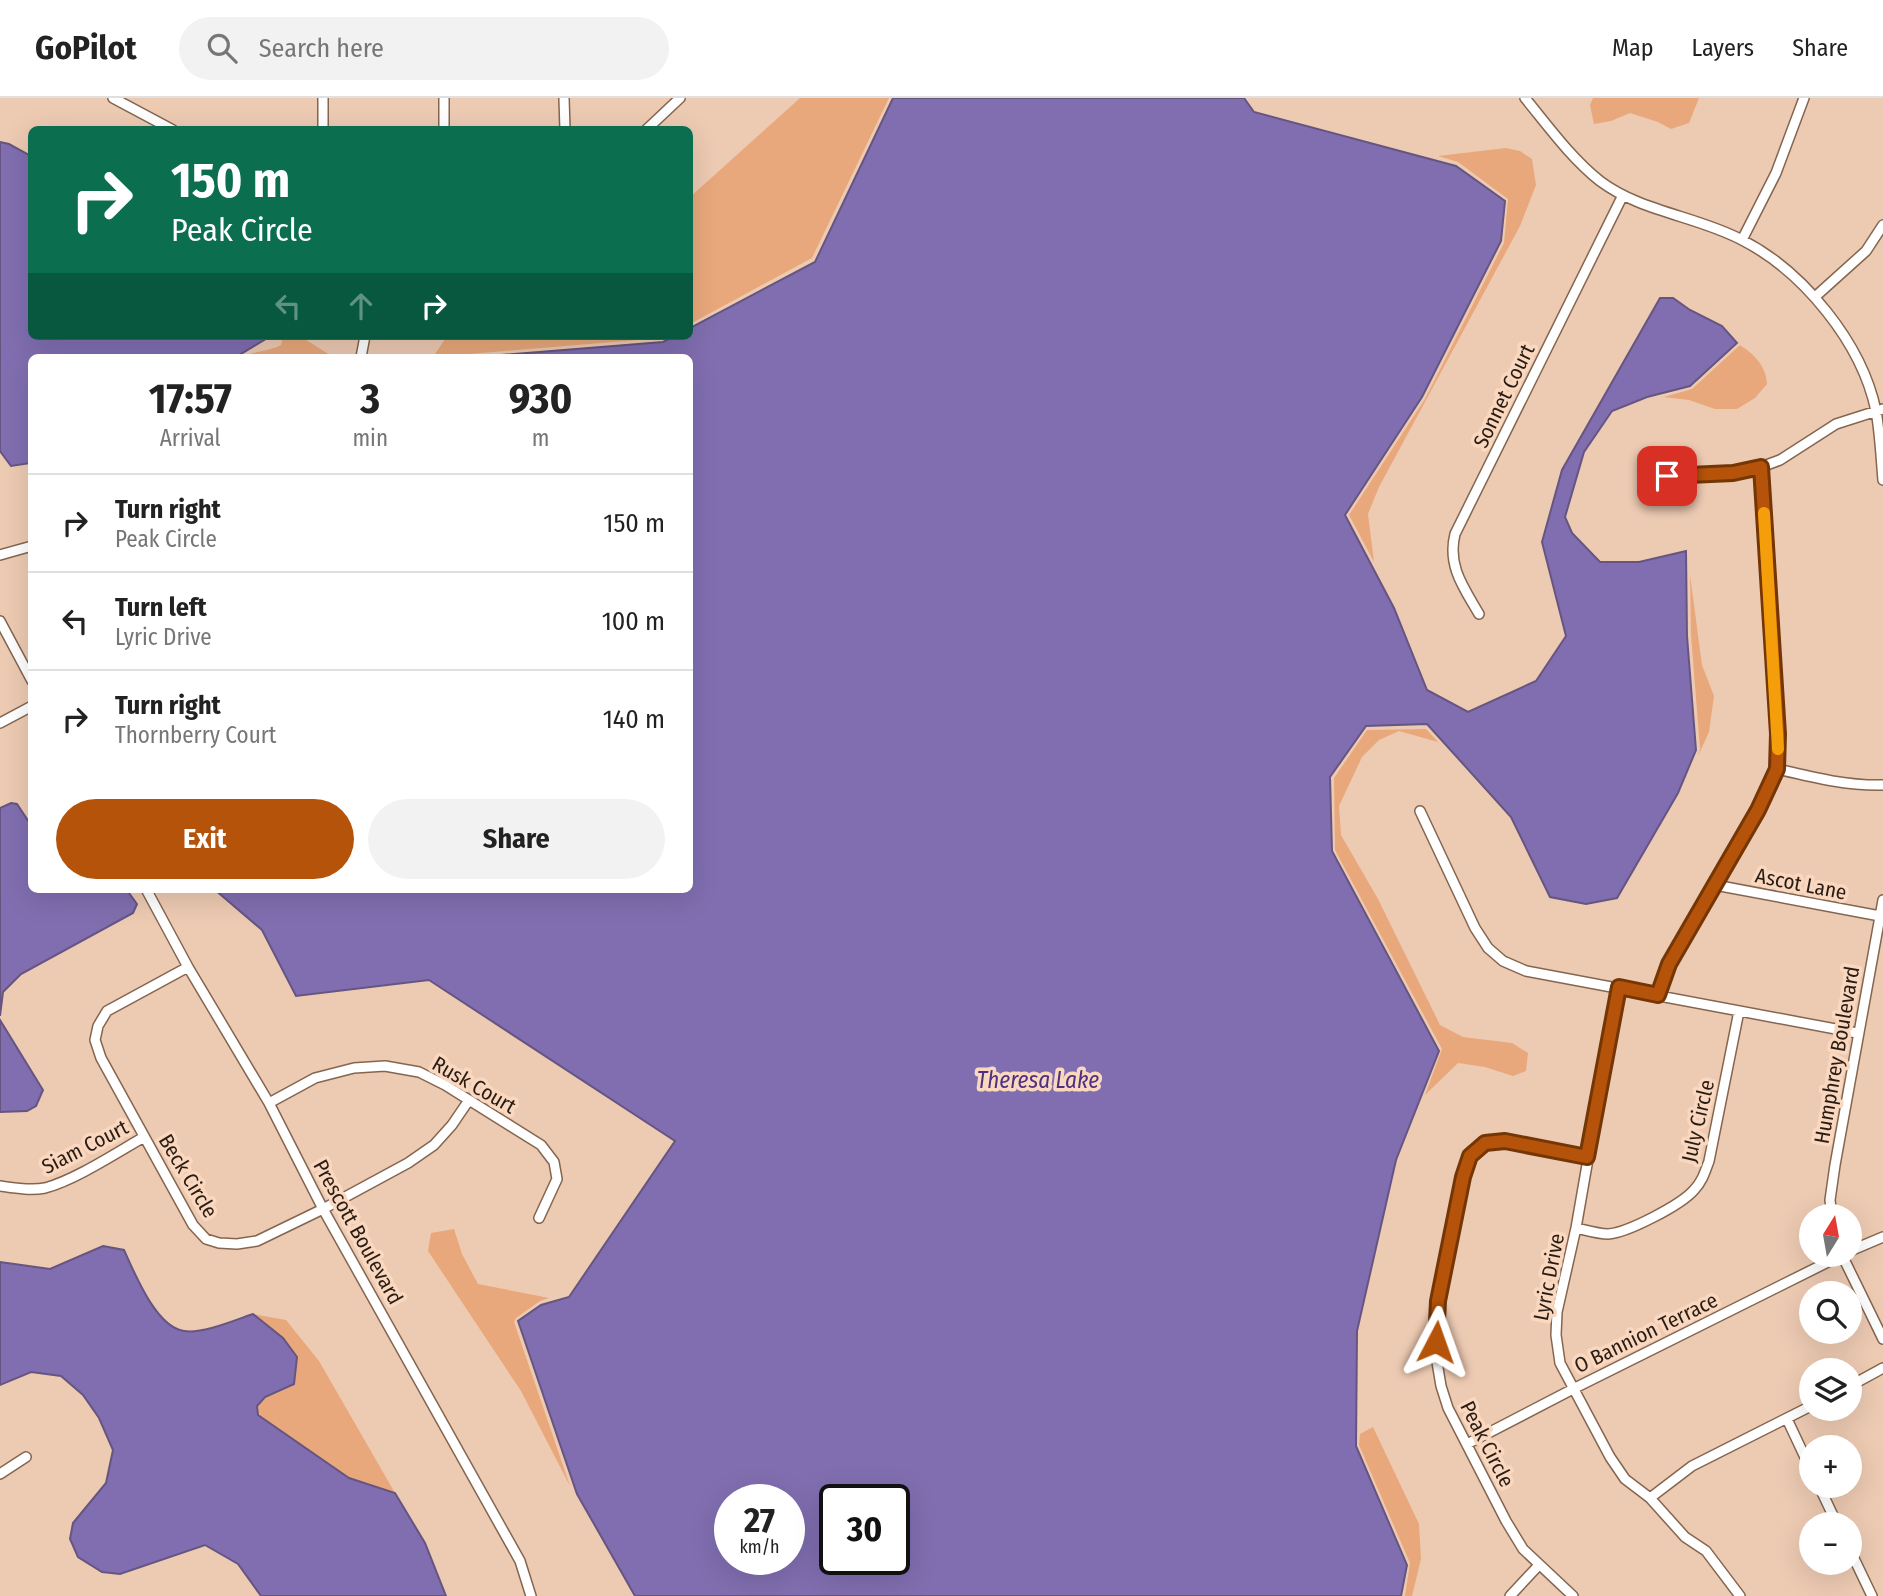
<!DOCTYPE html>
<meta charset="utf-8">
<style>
body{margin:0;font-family:"Fira Sans Condensed",sans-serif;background:#f2f2f2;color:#222;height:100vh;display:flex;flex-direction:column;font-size:26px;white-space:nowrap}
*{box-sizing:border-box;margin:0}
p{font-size:23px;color:#767676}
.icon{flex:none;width:38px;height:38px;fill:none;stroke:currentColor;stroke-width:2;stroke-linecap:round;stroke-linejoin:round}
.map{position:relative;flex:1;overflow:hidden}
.drawer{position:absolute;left:28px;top:256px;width:665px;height:539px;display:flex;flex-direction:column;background:#fff;border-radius:10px;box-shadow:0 7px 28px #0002}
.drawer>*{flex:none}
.banner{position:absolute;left:28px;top:28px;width:665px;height:214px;border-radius:10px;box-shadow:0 7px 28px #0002;background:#0b6e4f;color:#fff;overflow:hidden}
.needle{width:46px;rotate:11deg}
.fabs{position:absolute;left:1799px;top:1106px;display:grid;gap:14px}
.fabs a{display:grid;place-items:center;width:63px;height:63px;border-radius:50%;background:#fff;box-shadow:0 7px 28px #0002;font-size:35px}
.speed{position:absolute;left:714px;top:1386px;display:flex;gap:14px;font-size:35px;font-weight:700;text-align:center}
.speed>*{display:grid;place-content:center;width:91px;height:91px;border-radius:50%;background:#fff;box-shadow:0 7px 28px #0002;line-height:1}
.speed small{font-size:18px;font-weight:400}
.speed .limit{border:4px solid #111;border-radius:10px;background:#fff;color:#111}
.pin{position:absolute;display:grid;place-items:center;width:60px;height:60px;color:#fff;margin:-30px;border-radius:14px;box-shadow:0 4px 10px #0006}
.me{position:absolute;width:77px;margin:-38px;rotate:4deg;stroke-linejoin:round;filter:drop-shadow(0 0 5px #0008)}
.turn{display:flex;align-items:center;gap:24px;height:147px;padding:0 28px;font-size:32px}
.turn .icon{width:91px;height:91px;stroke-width:2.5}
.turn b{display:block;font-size:49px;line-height:60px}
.lanes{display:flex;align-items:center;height:66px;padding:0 28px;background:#0003;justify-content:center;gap:35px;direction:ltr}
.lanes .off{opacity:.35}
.eta{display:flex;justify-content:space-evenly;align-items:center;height:119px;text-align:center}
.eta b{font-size:42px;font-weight:700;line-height:49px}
.primary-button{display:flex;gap:14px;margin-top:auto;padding:14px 28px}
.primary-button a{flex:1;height:80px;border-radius:42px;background:#b45309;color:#fff;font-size:28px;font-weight:700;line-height:80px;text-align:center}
.primary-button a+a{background:#f2f2f2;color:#222}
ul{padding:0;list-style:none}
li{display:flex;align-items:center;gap:21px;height:98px;padding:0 28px;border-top:2px solid #e0e0e0}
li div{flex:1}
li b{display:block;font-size:26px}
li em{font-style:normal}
header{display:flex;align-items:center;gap:42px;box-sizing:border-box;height:98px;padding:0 35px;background:#fff;border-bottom:2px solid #e0e0e0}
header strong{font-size:33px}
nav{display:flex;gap:38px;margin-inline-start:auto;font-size:24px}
.search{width:490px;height:63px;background:#f2f2f2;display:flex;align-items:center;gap:18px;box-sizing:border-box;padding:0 24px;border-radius:38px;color:#767676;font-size:26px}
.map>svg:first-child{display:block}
</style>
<header>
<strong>GoPilot</strong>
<div class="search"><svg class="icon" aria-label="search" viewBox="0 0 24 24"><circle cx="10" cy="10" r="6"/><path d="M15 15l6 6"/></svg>Search here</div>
<nav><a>Map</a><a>Layers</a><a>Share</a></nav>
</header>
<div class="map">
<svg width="1883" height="1498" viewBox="0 0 1883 1498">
<rect width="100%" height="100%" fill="#edcab2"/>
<!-- green -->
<path fill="#e9a87b" d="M800,0H889L812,160L690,226V99Z
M1593,0H1699L1689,25L1671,31L1658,24L1630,15L1611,23L1594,26L1590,7Z
M1506,50L1520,53L1532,61L1536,87L1520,128L1379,389L1368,416L1374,464L1349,417L1425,301L1504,145L1508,101L1458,64L1438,58Z
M283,238H300L333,259H244C256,252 268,254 281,247Z
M447,238H666L662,240L433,259Z
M1740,247C1755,257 1766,268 1767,286L1755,300L1737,311H1715L1689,302L1664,299L1692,291Z
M1690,477L1702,567L1714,598L1709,634L1698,658L1700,651L1691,537Z
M1426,631L1438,644L1399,633L1379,642L1362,659L1339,708L1341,737L1378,801L1440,927L1463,939L1512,945L1528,955L1526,973L1513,978L1485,969L1458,965L1425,997L1442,951L1335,752L1334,680L1367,632Z
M454,1131L462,1156L478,1186L549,1200L540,1203L516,1220L514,1224L570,1388L521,1293L428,1153L431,1135Z
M253,1216L286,1222L319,1263L395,1395L349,1380L258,1317L257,1308L265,1299L294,1286L283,1240Z
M1373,1329L1419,1426L1421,1461L1412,1498H1405L1410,1465L1359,1347L1360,1336Z"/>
<!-- water -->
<path fill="#806eb0" stroke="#665581" stroke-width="2" fill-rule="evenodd" d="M893,0H1244L1254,14L1456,68L1505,103L1501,143L1422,299L1345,417L1394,510L1427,592L1468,614L1536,583L1566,538L1542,444L1562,372L1660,200H1673L1690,212L1722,228L1737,245L1690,288L1647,299L1612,313L1584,354L1565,419L1572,435L1600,464H1639L1686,453L1687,538L1696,652L1678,695L1617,800L1586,806L1550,799L1511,719L1427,626L1366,628L1330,679L1332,753L1439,953L1396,1062L1357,1233L1356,1348L1407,1467L1401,1498H635L577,1396L518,1223L541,1207L569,1199L675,1043L429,882L296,898L262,832L214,791H690V259H477L663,244L675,238H690V230L815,164ZM730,1402H789V1461H730ZM835,1402H894V1461H835Z
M0,44L9,46L31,58L32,238L269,239L236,259H32L31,365L11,368L0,353Z
M11,705L17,706L31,727L32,791H81L94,794L104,791H126L137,806L133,815L21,876L3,894L0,918V710Z
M0,922L43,992L36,1008L27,1013L0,1014Z
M103,1148L124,1152C135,1176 156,1229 184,1233C203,1236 235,1222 253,1216L283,1240L297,1259L294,1286L265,1299L257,1308L258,1317L349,1380L395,1395L425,1445L446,1498H261L238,1466L205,1447L120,1476L102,1474L78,1459L70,1441L73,1425L106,1385L113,1352L99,1320L83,1297L61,1278L31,1274L0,1287V1164L50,1171Z"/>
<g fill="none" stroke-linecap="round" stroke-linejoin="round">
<defs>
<path id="minor" d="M113,0L173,32
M444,0V32
M564,0L565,32
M1525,0C1548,28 1571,60 1600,83C1641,114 1697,118 1742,142C1803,173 1862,245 1876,313C1880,335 1881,359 1883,382
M323,32V0
M646,32L680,0
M1742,142L1776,75L1804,0
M1816,198L1866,153L1883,127
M361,259L365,238
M1667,378L1733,375L1761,369L1780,362L1836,326L1883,311
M0,457L32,448
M1479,516C1464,490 1447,468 1455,436L1623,97
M0,523L32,583
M0,625L32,608
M1777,671C1811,679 1847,688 1883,687
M1420,713L1475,830L1488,850L1503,863L1526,873L1857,935
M1715,787L1880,818
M146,791L188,869L269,1005L323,1111L520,1463L531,1498
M188,869L107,913L98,928L95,942L101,960L193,1127L206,1141L219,1145L237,1146L257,1143L323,1111L408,1065L434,1047L452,1027L469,1002
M1618,889L1576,1130L1557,1214L1556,1237L1560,1265L1610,1359L1625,1381L1650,1400L1685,1439L1706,1453L1740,1498
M1658,897L1669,866L1758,712L1777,671L1778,636L1761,369
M269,1005L315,980L354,970L385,968L419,974L445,987L541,1047L554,1064L557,1081L539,1120
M0,1088C14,1090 30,1093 45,1090C75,1082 116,1055 144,1039
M1832,1118L1830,1102L1835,1067L1883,802
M1576,1130C1585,1132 1598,1136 1608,1136C1627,1135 1681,1107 1694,1092C1702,1084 1705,1074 1709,1063L1739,913
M1850,1153L1883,1139
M1842,1157L1883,1241
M1850,1288L1883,1270
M1787,1321L1811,1372
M1467,1346L1573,1291L1842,1157
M0,1376L26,1359
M1819,1388L1837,1426
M1650,1400L1692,1368L1811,1308
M1850,1452L1872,1498
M1510,1498L1539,1467
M1573,1498L1523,1451L1506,1423L1448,1310L1441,1288L1436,1258L1435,1230L1463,1079C1465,1073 1466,1063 1470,1058C1489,1030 1559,1053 1587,1059"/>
</defs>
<!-- minor casing -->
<use href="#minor" stroke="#84654f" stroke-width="12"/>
<!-- minor -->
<use href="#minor" stroke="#fff" stroke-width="9"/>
</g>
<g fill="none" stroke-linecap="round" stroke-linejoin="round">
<defs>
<path id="route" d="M1436,1244L1438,1203L1463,1079L1470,1058L1485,1045L1505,1043L1587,1059L1619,889L1658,897L1669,866L1758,712L1777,671L1778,636L1761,369L1733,375L1667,378"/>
</defs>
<!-- route casing -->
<use href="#route" stroke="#753606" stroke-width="18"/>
<!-- route -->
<use href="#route" stroke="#b45309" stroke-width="12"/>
<!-- slow -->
<path stroke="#f59e0b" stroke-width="12" d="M1764,415L1778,651"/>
</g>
<g text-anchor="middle" stroke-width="7" stroke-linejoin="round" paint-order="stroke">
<!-- street labels -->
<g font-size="21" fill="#281c13" stroke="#fad7bf">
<text transform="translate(1504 298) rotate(-64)" y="7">Sonnet Court</text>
<text transform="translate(1801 786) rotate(11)" y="7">Ascot Lane</text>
<text transform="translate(1837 957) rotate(-80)" y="7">Humphrey Boulevard</text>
<text transform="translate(474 987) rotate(30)" y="7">Rusk Court</text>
<text transform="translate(1698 1023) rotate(-77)" y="7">July Circle</text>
<text transform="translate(85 1049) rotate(-27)" y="7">Siam Court</text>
<text transform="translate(188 1078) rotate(59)" y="7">Beck Circle</text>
<text transform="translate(358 1134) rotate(61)" y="7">Prescott Boulevard</text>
<text transform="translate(1549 1179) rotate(-79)" y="7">Lyric Drive</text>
<text transform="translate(1646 1235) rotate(-26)" y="7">O Bannion Terrace</text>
<text transform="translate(1487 1346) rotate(63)" y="7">Peak Circle</text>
</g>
<!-- water labels -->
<g font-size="23" font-style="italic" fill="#4c3081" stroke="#fad7bf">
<text x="1038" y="990">Theresa Lake</text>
</g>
</g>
</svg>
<div class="fabs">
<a><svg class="needle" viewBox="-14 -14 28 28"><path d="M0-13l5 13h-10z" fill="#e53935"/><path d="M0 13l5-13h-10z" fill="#767676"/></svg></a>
<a><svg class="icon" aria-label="search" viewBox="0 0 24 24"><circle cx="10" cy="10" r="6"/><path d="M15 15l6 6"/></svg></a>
<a><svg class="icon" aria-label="layers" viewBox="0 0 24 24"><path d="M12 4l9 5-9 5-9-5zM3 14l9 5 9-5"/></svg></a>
<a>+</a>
<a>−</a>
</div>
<div class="speed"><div>27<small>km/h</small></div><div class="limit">30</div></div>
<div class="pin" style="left:1667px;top:378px;background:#d93025"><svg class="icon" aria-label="arrive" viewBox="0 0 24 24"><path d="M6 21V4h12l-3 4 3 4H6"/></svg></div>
<svg class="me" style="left:1436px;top:1244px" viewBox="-20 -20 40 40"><path d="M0-17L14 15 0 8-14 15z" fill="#b45309" stroke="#fff" stroke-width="4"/></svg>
<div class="banner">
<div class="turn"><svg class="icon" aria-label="right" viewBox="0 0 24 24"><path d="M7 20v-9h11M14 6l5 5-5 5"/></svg><div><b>150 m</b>Peak Circle</div></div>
<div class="lanes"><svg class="icon off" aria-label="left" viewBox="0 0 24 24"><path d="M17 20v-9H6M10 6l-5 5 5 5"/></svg><svg class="icon off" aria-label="ahead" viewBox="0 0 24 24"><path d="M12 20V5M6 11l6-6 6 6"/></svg><svg class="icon" aria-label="right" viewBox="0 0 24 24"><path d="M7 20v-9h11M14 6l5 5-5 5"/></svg></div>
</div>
<section class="drawer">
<div class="eta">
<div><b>17:57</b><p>Arrival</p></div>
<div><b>3</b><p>min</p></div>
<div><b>930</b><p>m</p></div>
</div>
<ul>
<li><svg class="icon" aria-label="right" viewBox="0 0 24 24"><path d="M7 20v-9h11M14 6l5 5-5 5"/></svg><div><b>Turn right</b><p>Peak Circle</p></div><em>150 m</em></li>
<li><svg class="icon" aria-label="left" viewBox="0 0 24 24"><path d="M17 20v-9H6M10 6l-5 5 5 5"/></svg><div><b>Turn left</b><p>Lyric Drive</p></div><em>100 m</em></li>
<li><svg class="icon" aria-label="right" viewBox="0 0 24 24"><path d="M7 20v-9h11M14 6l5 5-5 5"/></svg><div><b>Turn right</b><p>Thornberry Court</p></div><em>140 m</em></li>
</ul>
<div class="primary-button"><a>Exit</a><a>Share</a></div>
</section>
</div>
